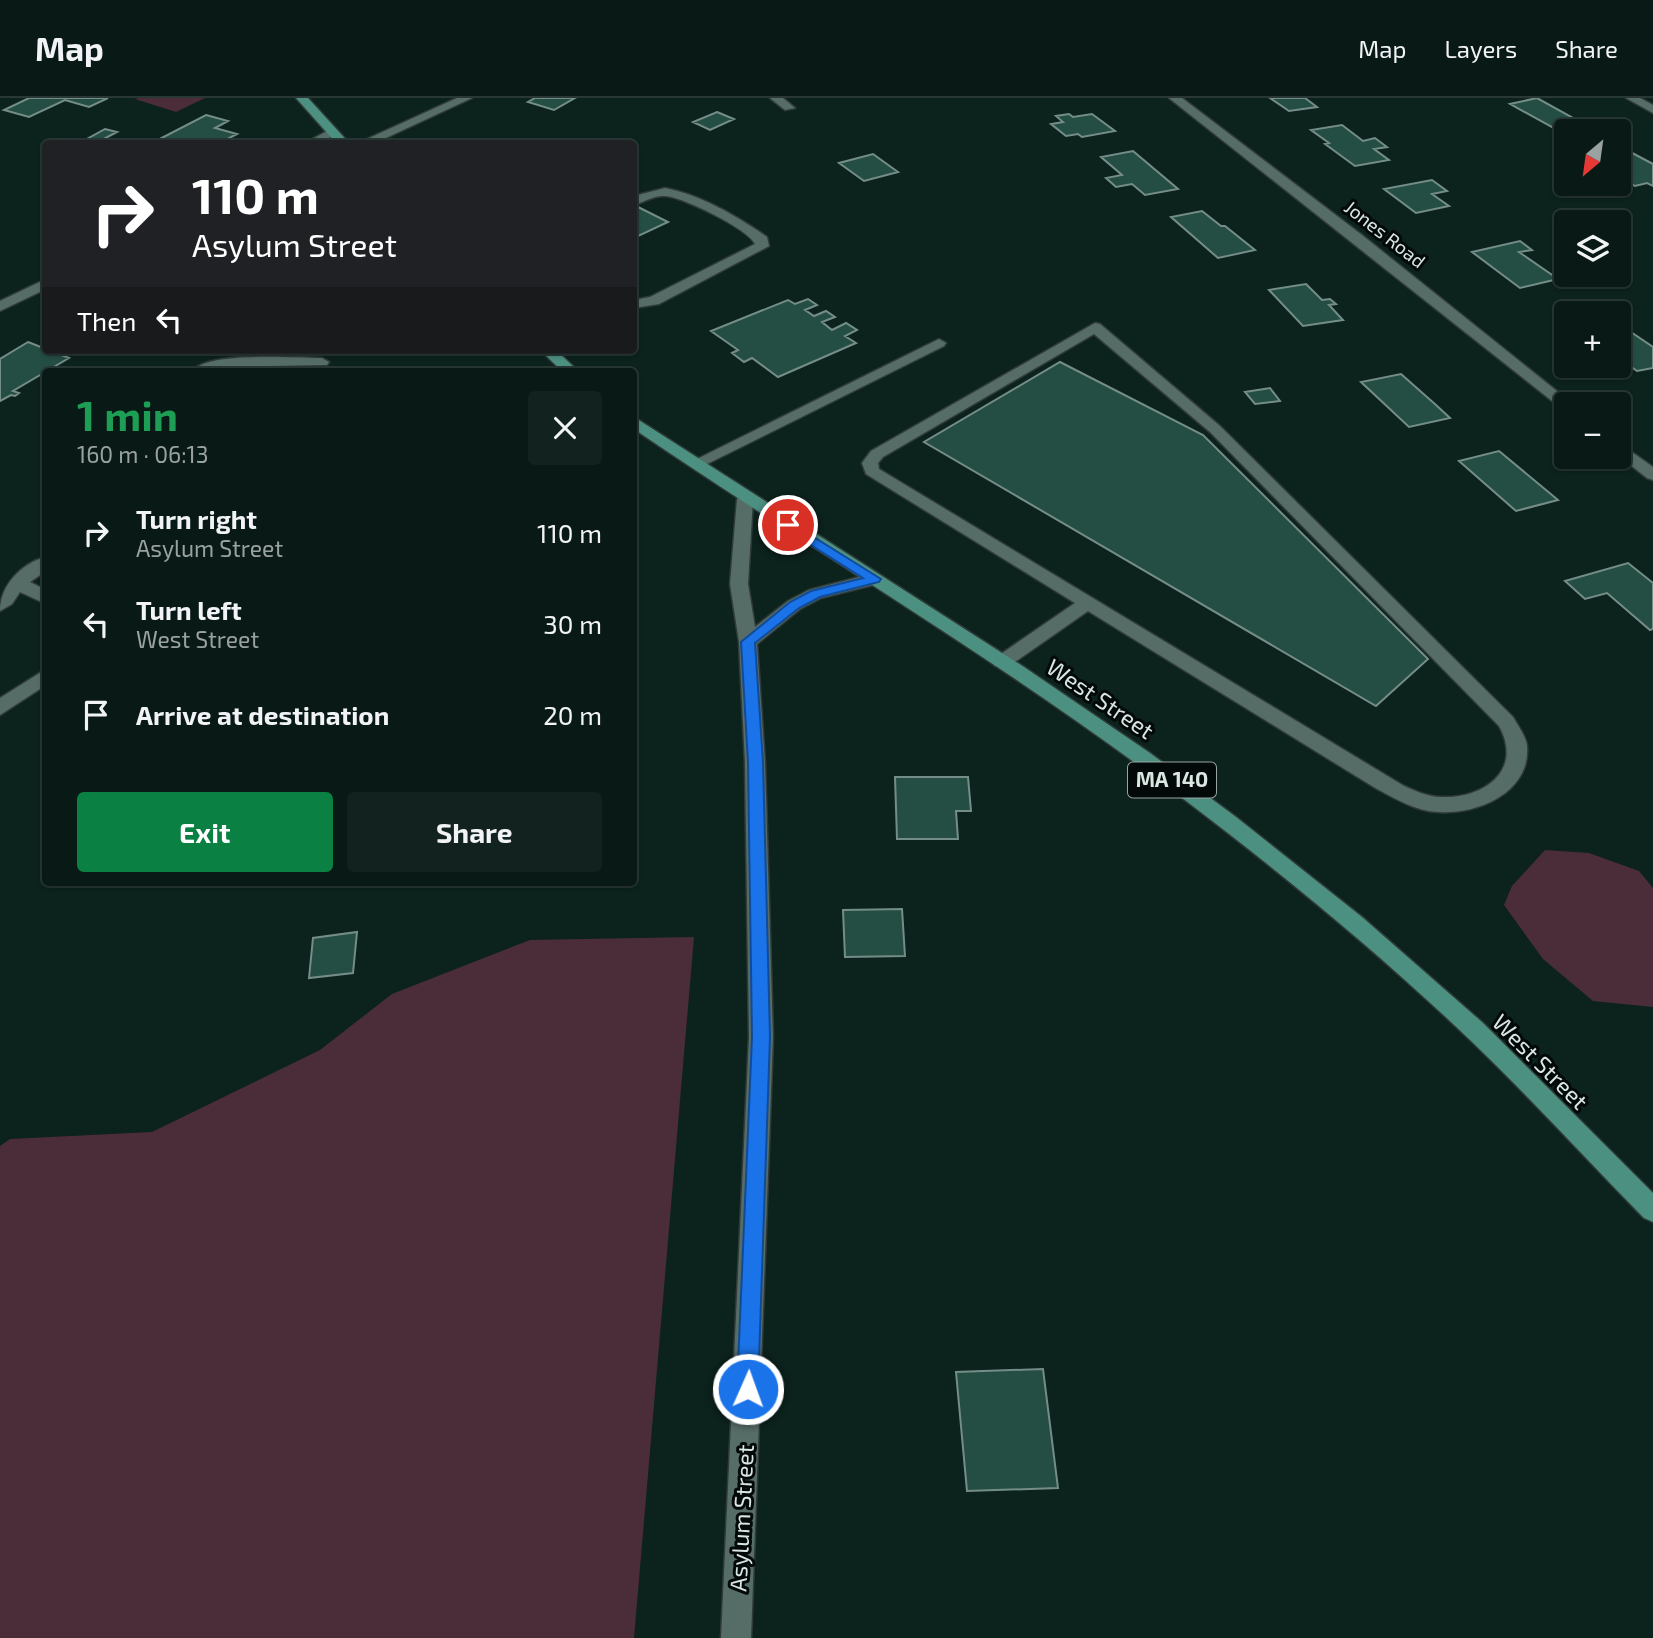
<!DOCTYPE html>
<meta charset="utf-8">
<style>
body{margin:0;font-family:"Exo 2",sans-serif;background:#12231f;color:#f1f3f6;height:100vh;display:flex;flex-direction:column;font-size:26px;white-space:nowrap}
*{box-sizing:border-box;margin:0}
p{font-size:23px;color:#99a1a1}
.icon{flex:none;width:38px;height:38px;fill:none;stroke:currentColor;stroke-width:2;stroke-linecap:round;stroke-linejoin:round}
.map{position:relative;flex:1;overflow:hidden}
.panel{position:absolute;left:42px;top:270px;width:595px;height:518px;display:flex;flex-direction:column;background:#091a16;border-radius:7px;box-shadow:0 2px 5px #0004,0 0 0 2px #293835}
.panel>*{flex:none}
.banner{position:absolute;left:42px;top:42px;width:595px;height:214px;border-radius:7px;box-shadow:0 2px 5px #0004,0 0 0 2px #293835;background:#202124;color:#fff;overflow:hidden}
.needle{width:46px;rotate:209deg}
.controls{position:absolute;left:1554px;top:21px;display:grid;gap:14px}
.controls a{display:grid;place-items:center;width:77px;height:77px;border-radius:7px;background:#091a16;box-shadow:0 2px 5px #0004,0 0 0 2px #293835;font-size:35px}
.pin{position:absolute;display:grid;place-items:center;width:60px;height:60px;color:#fff;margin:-30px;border:4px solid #fff;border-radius:50%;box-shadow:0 2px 7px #0007}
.me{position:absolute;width:77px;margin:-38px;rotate:2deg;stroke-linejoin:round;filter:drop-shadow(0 0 5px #0008)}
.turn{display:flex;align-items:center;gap:24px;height:147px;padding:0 35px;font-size:32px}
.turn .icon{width:91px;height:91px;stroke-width:2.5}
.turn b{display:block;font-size:49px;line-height:60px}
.then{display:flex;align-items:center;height:66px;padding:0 35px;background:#0003;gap:14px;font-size:26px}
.round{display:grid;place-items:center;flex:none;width:74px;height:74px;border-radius:7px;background:#12231f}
.headline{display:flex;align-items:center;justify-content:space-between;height:119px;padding:0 35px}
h1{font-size:42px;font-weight:700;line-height:52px;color:#1e9e55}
.cta{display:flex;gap:14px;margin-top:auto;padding:14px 35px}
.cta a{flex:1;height:80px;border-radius:7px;background:#0b8043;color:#fff;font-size:28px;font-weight:700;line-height:80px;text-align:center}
.cta a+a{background:#12231f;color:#f1f3f6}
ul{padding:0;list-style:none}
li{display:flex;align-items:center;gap:21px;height:91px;padding:0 35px}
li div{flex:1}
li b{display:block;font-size:26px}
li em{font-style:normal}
header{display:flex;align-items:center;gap:42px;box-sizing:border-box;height:98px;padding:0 35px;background:#091a16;border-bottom:2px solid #293835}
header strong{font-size:33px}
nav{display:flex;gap:38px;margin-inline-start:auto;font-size:24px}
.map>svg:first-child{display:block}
</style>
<header>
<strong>Map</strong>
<nav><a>Map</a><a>Layers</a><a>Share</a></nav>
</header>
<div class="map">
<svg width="1653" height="1540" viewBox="0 0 1653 1540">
<rect width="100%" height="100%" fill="#0c221d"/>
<!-- green -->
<path fill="#4b2d39" d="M139,0H205L176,14L135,1Z
M1545,752L1589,755L1639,773L1653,790V909L1593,903L1543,861L1504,807L1512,788Z
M694,839L634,1540H0V1048L10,1041L152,1034L320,952L392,896L530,842Z"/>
<!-- building -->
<path fill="#244d44" stroke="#758d87" stroke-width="2" d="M29,0H108L89,9L65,2L29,19L4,12Z
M535,0H575L554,12L528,4Z
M1270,0H1305L1317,9L1289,13Z
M1537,0L1586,27L1559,33L1510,6Z
M717,14L734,21L710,32L693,24Z
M1069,16L1073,19L1092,16L1115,33L1082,39L1078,36L1066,38L1051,26L1063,24L1056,18Z
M206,17L228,23L215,30L237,36L218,46H150Z
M1342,27L1363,43L1375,40L1387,49L1374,51L1389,62L1355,68L1325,46L1329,45L1311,32Z
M105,31L117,34L98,44L87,41Z
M1619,48L1653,66V88L1647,85L1635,88L1619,79Z
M1133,53L1178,91L1145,97L1132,86L1116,89L1106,80L1122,77L1101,59Z
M873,56L898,74L864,83L839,65Z
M1432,82L1447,93L1432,96L1449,108L1416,115L1384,91Z
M636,108L668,124L634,140V109Z
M1202,113L1221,128H1225L1255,152L1218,160L1171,119Z
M1520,143L1532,152L1519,154L1558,181L1520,190L1472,154Z
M1306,186L1322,202L1330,201L1336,206L1329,207L1343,222L1303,228L1269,192Z
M808,201L817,207L805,212L814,218L826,213L835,219L822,224L832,232L846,225L857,232L845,238L856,245L778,279L752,260L744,264L732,255L738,252L711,233L788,202L795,206Z
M1619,226L1653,249V270L1637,273L1619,260Z
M28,244L69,260L13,293L19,295L15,298L11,297L0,303V261Z
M1060,264L1203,337L1428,561L1376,608L924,344Z
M1401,276L1436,307L1450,320L1409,329L1361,284Z
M1270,290L1280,303L1255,306L1245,294Z
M1499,353L1558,402L1516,413L1459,363Z
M1628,465L1653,485V531L1650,532L1607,495L1585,501L1565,483Z
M895,679H968L971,713H956L958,741H897Z
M902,811L905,858L845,859L843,812Z
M357,834L353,875L309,880L313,840Z
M1043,1271L1058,1390L967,1393L956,1274Z"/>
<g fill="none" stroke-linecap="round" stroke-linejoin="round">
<defs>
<path id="service" d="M770,0H783L795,10L785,12Z
M665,90C701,97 737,118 767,139L769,148L659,206L634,210V202L650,199L755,146C748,131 683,99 665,98C654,97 644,104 634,107V98Z
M1095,225L1100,226L1220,328L1513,619C1518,628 1526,638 1527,648C1531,695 1476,717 1438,714C1416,713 1396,701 1377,691L1088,513L1009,568H995L993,564L995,560L1075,505L866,376L862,365L871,353ZM1094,236L1210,334L1499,628C1524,673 1483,701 1441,699C1428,699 1416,693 1404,688L879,371L878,365L883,359Z
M939,241L946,245L944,248L701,369L695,371L687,366Z
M322,260L329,264L327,267L216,269L208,273H193C207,253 295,260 322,260Z
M46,459V473L30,484L46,492V506L20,494L12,506L0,513C0,488 21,465 46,459Z
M46,571V587L0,617V600Z"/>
<path id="minor" d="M457,0H472L373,46H356Z
M1169,0H1182L1362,137L1573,306H1566V311L1561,310Z
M1626,0H1640L1653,7V15Z
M329,32L339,34L319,46H303Z
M46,181V191L0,213V203Z
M1619,345L1653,369V382L1647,380L1619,358Z
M745,396L753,401L748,486L755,529L788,503L809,492L875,475L884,481L881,485L821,500L800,511L757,546L765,665L773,939L751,1540H721L749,939L745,665L739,544L730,486L737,401Z"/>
<path id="primary" d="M296,0H308L350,46H337Z
M540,252H556L578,273H562Z
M634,319L1024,569L1150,655L1236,719L1362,819L1483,925L1653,1095V1124L1644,1120C1585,1060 1529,998 1468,940C1378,854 1280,774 1181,699C1006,566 815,454 634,331Z"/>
</defs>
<!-- service casing -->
<use href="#service" stroke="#303b38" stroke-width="3"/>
<!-- minor casing -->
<use href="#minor" stroke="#303b38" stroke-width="3"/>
<!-- primary casing -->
<use href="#primary" stroke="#303b38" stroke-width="3"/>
<!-- service -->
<use href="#service" fill="#566d67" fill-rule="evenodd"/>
<!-- minor -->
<use href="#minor" fill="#566d67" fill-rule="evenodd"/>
<!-- primary -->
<use href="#primary" fill="#4c9082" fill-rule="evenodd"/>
</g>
<!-- route -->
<path fill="#1a73e8" stroke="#114b97" stroke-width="2" d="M788,423L881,481L879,484L820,499L799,510L755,545L763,664L770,939L758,1291L755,1298L748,1301L740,1298L737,1291L752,939L748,664L741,544L790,504L811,493L863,480L784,430V425Z"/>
<g text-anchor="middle" stroke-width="6" stroke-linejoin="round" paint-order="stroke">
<!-- far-street labels -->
<g font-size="19" fill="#d9e6e2" stroke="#030908">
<text transform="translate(1385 136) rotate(38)" y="7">Jones Road</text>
</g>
<!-- shield labels -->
<rect fill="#030908" stroke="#99a4a1" stroke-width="2" x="1128" y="664.5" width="88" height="35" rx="5"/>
<g font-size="21" font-weight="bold" fill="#d9e6e2">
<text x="1172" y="689">MA 140</text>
</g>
<!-- street labels -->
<g font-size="23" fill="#d9e6e2" stroke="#030908">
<text transform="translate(1100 601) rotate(34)" y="8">West Street</text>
<text transform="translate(1540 964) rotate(45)" y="8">West Street</text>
<text transform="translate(742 1420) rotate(-87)" y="8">Asylum Street</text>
</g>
</g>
</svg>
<div class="controls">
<a><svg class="needle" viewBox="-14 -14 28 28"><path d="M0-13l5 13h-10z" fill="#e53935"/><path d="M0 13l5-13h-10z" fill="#99a1a1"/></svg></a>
<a><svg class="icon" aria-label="layers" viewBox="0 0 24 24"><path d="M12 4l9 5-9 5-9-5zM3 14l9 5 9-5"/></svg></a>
<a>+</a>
<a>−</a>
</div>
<div class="pin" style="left:788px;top:427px;background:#d93025"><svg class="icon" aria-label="arrive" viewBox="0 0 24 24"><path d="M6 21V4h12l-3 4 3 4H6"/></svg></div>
<svg class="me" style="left:748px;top:1291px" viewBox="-20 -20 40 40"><circle r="17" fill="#1a73e8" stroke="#fff" stroke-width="3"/><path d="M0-11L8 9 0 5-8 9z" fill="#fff"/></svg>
<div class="banner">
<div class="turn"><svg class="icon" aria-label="right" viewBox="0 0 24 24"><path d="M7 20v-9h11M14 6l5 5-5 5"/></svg><div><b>110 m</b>Asylum Street</div></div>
<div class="then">Then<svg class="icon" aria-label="left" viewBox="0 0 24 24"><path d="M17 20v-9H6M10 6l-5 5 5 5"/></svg></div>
</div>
<section class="panel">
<div class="headline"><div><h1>1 min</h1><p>160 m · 06:13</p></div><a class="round"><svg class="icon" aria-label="close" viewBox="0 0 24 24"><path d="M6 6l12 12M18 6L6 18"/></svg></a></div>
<ul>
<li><svg class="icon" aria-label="right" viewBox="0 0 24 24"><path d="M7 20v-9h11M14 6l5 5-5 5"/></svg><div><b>Turn right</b><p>Asylum Street</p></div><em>110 m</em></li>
<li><svg class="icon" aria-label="left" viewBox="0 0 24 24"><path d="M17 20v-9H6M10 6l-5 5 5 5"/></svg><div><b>Turn left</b><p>West Street</p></div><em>30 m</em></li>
<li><svg class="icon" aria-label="arrive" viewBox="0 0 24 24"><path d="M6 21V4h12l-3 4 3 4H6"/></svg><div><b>Arrive at destination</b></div><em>20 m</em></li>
</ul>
<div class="cta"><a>Exit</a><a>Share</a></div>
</section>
</div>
